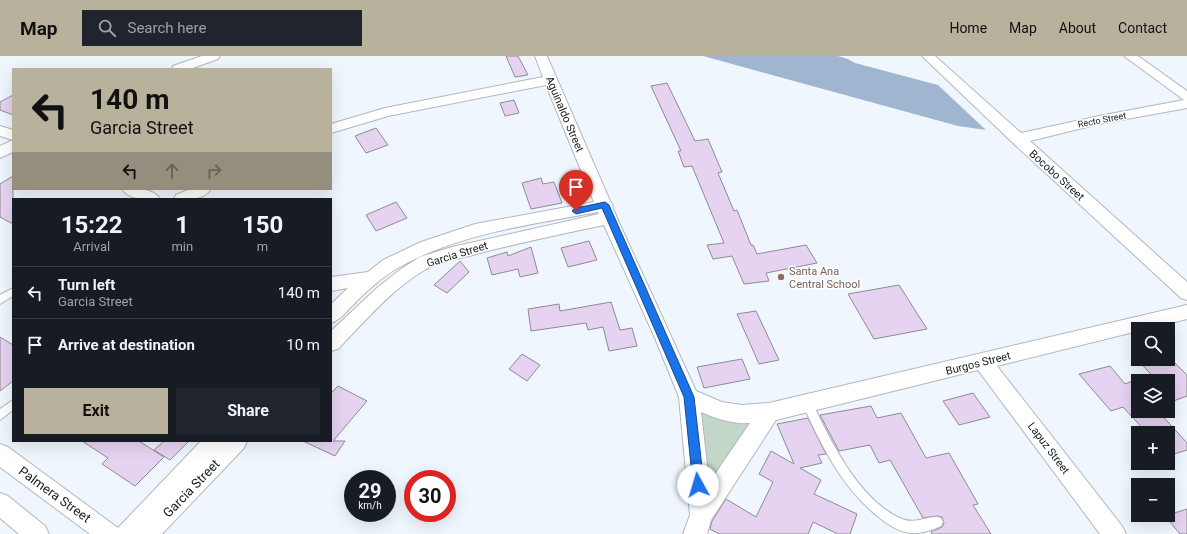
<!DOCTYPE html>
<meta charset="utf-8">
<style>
body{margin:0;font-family:Roboto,sans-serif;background:#20242c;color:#f1f3f6;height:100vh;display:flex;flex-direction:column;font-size:15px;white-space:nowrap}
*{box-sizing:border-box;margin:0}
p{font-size:13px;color:#9ea1a6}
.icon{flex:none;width:22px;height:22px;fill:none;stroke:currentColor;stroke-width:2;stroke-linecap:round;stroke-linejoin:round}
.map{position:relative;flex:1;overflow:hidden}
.panel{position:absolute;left:12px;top:142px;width:320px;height:244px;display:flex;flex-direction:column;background:#171b24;border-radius:0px;box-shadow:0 4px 16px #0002}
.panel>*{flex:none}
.banner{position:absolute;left:12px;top:12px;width:320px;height:122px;border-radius:0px;box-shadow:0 4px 16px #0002;background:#b8b29d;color:#111;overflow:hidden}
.buttons{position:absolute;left:1131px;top:266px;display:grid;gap:8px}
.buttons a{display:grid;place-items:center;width:44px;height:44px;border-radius:0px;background:#171b24;box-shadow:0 4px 16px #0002;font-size:20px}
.speed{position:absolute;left:344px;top:414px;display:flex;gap:8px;font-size:20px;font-weight:700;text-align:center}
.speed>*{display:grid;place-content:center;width:52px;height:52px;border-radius:50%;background:#171b24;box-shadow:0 4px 16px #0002;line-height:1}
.speed small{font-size:10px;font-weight:400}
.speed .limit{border:6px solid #d22;background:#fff;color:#111}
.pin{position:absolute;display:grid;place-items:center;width:34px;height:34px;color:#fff;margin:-41px -17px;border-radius:50% 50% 50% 0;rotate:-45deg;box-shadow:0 0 4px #0007}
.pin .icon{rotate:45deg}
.me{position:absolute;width:44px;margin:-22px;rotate:354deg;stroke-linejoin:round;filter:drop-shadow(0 0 3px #0008)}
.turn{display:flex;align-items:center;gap:14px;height:84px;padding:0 12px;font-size:18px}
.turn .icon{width:52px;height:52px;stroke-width:2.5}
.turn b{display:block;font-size:28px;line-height:34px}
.lanes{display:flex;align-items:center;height:38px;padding:0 12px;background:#0003;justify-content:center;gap:20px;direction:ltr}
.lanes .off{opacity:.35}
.eta{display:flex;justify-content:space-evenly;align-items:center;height:68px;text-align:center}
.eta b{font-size:24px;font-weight:700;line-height:28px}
.action{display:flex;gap:8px;margin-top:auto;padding:8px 12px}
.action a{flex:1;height:46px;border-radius:0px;background:#b8b29d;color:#111;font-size:16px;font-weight:700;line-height:46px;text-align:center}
.action a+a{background:#20242c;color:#f1f3f6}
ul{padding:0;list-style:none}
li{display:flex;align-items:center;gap:12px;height:52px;padding:0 12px;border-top:1px solid #363941}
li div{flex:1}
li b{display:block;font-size:15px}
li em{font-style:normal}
header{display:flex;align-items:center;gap:24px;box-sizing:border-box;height:56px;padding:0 20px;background:#b8b29d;color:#111}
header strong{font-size:19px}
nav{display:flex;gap:22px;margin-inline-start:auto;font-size:14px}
.search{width:280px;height:36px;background:#20242c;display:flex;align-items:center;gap:10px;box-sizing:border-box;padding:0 14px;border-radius:0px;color:#9ea1a6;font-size:15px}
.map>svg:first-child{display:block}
</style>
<header>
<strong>Map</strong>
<div class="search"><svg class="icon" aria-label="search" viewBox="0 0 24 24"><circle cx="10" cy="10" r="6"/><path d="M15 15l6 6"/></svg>Search here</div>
<nav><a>Home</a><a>Map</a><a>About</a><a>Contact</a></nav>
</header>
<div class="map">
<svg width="1187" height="478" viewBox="0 0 1187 478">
<rect width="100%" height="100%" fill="#f0f6fd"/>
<!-- green -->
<path fill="#c3d7c8" d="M699,356L725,365L750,368L705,439Z"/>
<!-- water -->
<path fill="#a0b6d0" d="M703,0H838L848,3L855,7L938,29L986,74L958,70Z"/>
<!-- building -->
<path fill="#e5d3f1" stroke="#8f8b91" d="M506,0H518L528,19L515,21Z
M667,27L695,85L708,83L722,116L718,117L734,155L737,154L751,189H753L757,198L806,189L817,207L766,217L769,225L744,228L732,200L713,203L707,189L724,187L692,110L684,111L678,95H681L651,30Z
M13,39V59L0,54V46Z
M514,44L519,57L505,60L500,47Z
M376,72L388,89L366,97L355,80Z
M13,120V168L0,161V128Z
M541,122L543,128L554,126L562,147L531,153L522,127Z
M396,146L407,162L376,175L366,159Z
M589,185L597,204L568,211L561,192Z
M531,191L538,217L520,221L518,213L492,219L487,202L507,196L508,200Z
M460,205L469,216L447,237L434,229Z
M899,229L927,273L874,283L848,238Z
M611,246L620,274L632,272L637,290L609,295L603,271L588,274L586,267L531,275L528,253L559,248L560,255Z
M756,255L779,304L759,308L737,258Z
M0,281L13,289V325L0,335Z
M522,298L540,309L527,325L509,313Z
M742,303L750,323L704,332L697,311Z
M1137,303H1171L1187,319V340L1168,347V325H1157Z
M1110,310L1125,328L1138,323V355H1158L1187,387V394L1168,400V377H1147L1123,351L1111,355L1079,318Z
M338,330L367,345L333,385H345L335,400L303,385H331V337Z
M973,337L990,361L959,369L943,345Z
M871,350L877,362L901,357L926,402L949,397L978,448L973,449L991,478H932L931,476L942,471L944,467L942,461L937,460L923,462L890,404L879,407L870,389L839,395L820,359Z
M808,362L826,398L818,399L822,407L800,412L821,424L814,438L857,458L850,478H838L813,466L808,478H719L710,473L712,465L726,443L756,461L773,426L759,418L771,395L794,408L777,368Z
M82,385H139L164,401L135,430L102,408L108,402Z
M164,385H189L170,404L154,394Z
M1187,453V478H1180L1165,460Z"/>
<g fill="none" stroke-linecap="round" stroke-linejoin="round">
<defs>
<path id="service" d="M13,232V240L0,248V239Z
M807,343L811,344C830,384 859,445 902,463C917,469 931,458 941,462L943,466L941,470C932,474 921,478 911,477C898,476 886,467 876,459C840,429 821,388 802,347L803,344Z
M13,344V354L0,364V353Z"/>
<path id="minor" d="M202,0H220L218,3L190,13H172L173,10Z
M535,0H547L610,145L613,149L612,150L617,162L696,335L722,346L742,349L769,347L1187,249V263L1147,273H1138V275L997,310L1122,470L1126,478H1100L978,314L776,364L711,464L707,478H683L690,459L679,341L655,282L604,169C561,178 518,187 476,198C459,203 442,205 426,213C392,233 365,265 338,293L331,295V275L378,231L401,213L420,201L452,191L599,158L598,156C530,169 458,177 396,213C384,220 364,237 354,248C346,255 341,264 331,267V248L348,232L331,235V221L368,216L383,204L421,186L475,168L594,146L546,29L388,60L331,77V68L385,52L543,21ZM701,356C717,363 732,368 750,367L709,427Z
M922,0H935L1021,77L1099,60L1184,44L1124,0H1138L1187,35V52L1099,68L1030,85L1187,226V244L1181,242L1012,86Z
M0,70L13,74V96L0,102V90L13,84L0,80Z
M122,133C135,133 153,131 160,143C148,143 130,145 122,133Z
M190,133H211C203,145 186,143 174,143L176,139Z
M201,385H247L244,392L162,478H90L0,411V388L8,391L118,472Z
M0,437L8,440L45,470L49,478H19L0,462Z"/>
</defs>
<!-- service casing -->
<use href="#service" stroke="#b2b7be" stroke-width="2"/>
<!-- minor casing -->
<use href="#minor" stroke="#b2b7be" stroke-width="2"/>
<!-- service -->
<use href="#service" fill="#fff" fill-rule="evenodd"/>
<!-- minor -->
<use href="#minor" fill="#fff" fill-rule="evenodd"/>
</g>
<!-- route -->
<path fill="#1a73e8" stroke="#114b97" d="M605,146L609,149L694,341L704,429L702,433L698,435L694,433L693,429L684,341L602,152L576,158L572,155L576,152Z"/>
<!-- markers -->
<circle fill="#8d6e63" stroke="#fff" stroke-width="1.5" cx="781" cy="221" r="4"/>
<g text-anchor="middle" stroke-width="3" stroke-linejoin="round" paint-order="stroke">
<!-- far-street labels -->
<g font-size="9" fill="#17191b" stroke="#fff">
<text transform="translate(1102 64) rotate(-11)" y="3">Recto Street</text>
</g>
<!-- street labels -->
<g font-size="11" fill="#17191b" stroke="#fff">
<text transform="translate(565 58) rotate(67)" y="4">Aguinaldo Street</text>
<text transform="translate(1057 119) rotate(42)" y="4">Bocobo Street</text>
<text transform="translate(457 198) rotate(-17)" y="4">Garcia Street</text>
<text transform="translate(978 307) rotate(-14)" y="4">Burgos Street</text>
<text transform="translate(1049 392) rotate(53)" y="4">Lapuz Street</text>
</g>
<!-- education labels -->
<g font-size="11" fill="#785e54" stroke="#fff" text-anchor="start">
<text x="789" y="219">Santa Ana<tspan x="789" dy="13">Central School</tspan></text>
</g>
<!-- near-street labels -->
<g font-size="13" fill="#17191b" stroke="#fff">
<text transform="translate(191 432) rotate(-46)" y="5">Garcia Street</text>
<text transform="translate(55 438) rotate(36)" y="5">Palmera Street</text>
</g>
</g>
</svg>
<div class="buttons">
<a><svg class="icon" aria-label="search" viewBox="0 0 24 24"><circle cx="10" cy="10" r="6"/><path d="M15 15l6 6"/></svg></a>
<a><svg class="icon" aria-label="layers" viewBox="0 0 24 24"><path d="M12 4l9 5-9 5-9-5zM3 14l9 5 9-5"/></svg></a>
<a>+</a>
<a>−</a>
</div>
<div class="speed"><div>29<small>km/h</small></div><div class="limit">30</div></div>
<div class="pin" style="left:576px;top:155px;background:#d93025"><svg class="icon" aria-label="arrive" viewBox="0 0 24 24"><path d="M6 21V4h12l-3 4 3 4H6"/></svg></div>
<svg class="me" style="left:698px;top:429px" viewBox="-20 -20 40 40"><circle r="19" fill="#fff"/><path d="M0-13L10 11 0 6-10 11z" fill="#1a73e8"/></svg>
<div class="banner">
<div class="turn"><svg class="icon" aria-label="left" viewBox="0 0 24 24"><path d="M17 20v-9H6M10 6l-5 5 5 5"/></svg><div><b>140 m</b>Garcia Street</div></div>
<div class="lanes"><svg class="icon" aria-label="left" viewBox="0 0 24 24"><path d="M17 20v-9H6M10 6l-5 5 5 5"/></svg><svg class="icon off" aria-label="ahead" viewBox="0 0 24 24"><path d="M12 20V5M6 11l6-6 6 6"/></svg><svg class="icon off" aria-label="right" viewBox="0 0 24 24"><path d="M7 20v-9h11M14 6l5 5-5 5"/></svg></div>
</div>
<section class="panel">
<div class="eta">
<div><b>15:22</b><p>Arrival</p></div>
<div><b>1</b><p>min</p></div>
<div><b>150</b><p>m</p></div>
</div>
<ul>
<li><svg class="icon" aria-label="left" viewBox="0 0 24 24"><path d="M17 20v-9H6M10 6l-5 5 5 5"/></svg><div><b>Turn left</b><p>Garcia Street</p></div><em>140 m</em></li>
<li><svg class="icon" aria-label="arrive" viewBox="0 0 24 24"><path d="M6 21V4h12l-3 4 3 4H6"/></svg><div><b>Arrive at destination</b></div><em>10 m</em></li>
</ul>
<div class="action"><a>Exit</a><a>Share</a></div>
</section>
</div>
